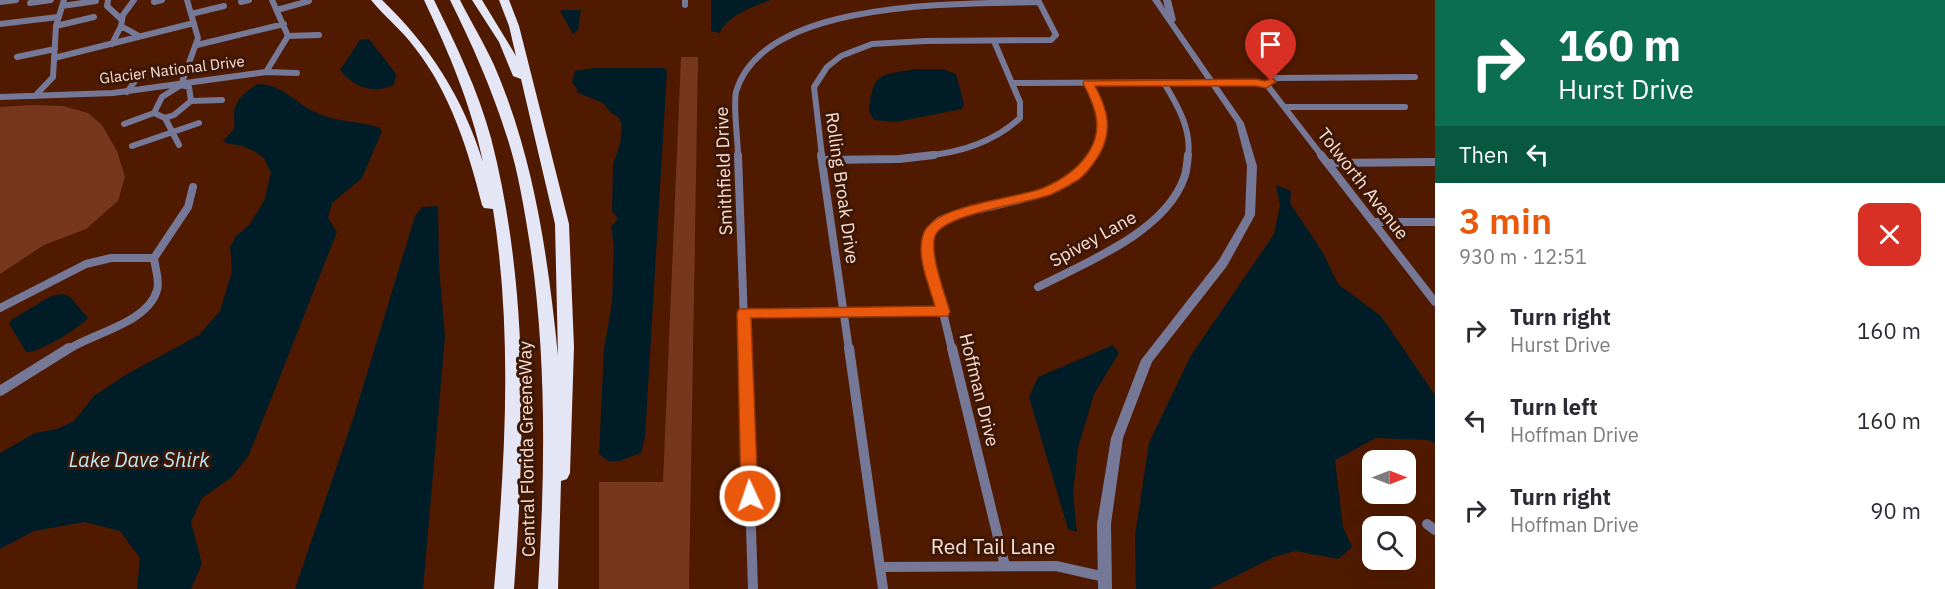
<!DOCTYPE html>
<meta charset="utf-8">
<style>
body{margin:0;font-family:"IBM Plex Sans",sans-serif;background:#f2f2f3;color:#2b2b33;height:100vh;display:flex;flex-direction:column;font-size:22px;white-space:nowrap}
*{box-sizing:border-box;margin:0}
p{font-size:20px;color:#7c7c81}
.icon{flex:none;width:33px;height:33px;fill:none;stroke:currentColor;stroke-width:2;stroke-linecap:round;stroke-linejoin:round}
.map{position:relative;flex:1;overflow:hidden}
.panel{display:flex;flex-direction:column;background:#fff;width:510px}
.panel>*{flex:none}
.hud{background:#0b6e4f;color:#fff;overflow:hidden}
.needle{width:39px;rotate:90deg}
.tools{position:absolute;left:1362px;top:450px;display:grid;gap:12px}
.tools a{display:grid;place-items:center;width:54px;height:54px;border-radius:12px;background:#fff;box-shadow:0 6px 24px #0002;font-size:30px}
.pin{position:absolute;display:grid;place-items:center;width:51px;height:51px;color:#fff;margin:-62px -26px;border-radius:50% 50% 50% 0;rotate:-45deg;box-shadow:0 0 6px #0007}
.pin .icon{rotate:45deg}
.me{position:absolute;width:66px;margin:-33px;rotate:357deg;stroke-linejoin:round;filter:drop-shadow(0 0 4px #0008)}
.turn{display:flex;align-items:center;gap:21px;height:126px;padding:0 24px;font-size:27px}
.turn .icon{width:78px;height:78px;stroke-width:2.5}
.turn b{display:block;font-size:42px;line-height:51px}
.then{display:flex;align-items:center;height:57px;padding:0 24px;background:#0003;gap:12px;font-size:22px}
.round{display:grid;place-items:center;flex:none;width:63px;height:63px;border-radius:12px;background:#f2f2f3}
.headline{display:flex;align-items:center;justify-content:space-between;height:102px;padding:0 24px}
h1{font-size:36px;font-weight:600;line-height:45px;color:#ea580c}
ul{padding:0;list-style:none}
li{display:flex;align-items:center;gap:18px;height:90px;padding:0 24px}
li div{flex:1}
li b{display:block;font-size:22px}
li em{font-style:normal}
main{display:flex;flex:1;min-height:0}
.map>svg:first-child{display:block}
</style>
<main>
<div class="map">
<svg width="1435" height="589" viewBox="0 0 1435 589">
<rect width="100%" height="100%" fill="#501a01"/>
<!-- green -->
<path fill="#76371d" d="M681,57H698L689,589H599V482H663Z
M31,105L63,106L88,113L102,125L117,151L125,177L118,201L86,229L44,245L0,274V107Z"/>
<!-- water -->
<path fill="#001d27" d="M711,0H771C755,6 726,16 720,33L711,31Z
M563,10H581L578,30L573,34L560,11Z
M369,39L396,74L394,85C372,94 355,88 340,70L360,40Z
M594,68H664L667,71L645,437L641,453L619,461H608L599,454L604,349L612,303L614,246L611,227L618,219L612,211L613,165L620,144L622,125L619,118L610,112L603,103L576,92L578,90L572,82L575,71Z
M917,69H943L956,74L964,104L962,109L896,122L874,120L869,112C873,72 879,75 917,69Z
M258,84C283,84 296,104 317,113C337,122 357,121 378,127L382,131L362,178L332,203L328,218L337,232L249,455L232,477L202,498L191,522L202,564L191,589H137L140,558L120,531L85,522L34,531L0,549V453L35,433L57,429L74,421L94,396L127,374L199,335L220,311L232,271L230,247L236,236L249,225L264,201L271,173L264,158L254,151L242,146L226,143L223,140C244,125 228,119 237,103C242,94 250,89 258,84Z
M1276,185L1291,191L1290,203L1323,253L1338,284L1381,316L1435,395V443L1427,440L1376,438L1335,460L1343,527L1352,547L1338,559L1295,551L1274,557L1210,589H1136L1135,535L1149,443L1190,357L1274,234L1280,205Z
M438,206L439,267L445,337L423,589H295L355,413L415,216L422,207Z
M63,294L70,297L88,318C81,327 38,354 26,352L9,324L11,320L51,296Z
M1113,345L1119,353L1094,394L1078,448L1073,493L1077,532L1068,529L1029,397L1038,377Z"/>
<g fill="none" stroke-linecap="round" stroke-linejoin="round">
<!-- minor-far2 -->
<path stroke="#767898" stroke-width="6" d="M108,0L107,6L121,19
M685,0V5
M0,2L16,0
M154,2L162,0
M241,2L249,0
M30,3L51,0
M62,6L96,1
M277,10L309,1
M191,14L224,6
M0,24L58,17
M56,26L94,17
M121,26L139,36
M288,36L319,35
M112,44L121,26L123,15L134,0
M197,45L284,24
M17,57L55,49
M54,58L194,23
M266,72L297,73
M1012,83L1255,82L1267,85L1277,78L1415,77
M1088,83C1100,106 1108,132 1093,156
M1164,83C1177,104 1192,130 1188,156
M181,85L189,87L191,101L174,115L165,118L154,113L162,97Z
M181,85L198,38L187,0
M1267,85L1322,156
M127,92L141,73
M35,96L53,77L56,26L64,0
M0,97L113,93L266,72L288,36L272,0
M191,101L222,100
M1286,107H1405
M165,118L179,145
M124,124L154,113
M132,146L199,123
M738,156C738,138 733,109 736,92C762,0 953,4 1039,2
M822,156L814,87L827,67L841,56L872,44L925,41L1051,40L1056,35L1038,0
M923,156C960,153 993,143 1020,118V102L994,41"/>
<!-- minor-far1 -->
<path stroke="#767898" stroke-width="8" d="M738,155L745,350
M821,155L849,350
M1321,155L1435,302
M822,160L899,159L934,155
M1328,163L1435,162
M1374,222H1435
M1038,287C1085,263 1165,232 1184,178C1187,171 1187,162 1188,155
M0,308L86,264L111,258H154
M744,313L943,312
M67,350C93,333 148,323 157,290C160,281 155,268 154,258L188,207L193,187
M952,350L928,250C927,239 929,228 939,221C949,215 963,213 975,210C1018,200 1066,194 1094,155"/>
<!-- minor -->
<path stroke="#767898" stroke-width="10" d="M745,348L753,589
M849,348L883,589
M952,348L1005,566
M0,391L69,348
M1427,524L1435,530
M880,567L1056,566L1105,577"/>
<!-- tertiary -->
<path fill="#767898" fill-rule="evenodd" d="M1152,0H1160L1165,9L1163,0H1171L1176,20L1174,22L1244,123L1257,166L1255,215L1227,266L1152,362L1123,438L1111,524L1112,589H1098L1097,524L1111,438L1141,360L1219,260L1245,215L1247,166L1236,123Z"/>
<!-- motorway -->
<path fill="#e4e5f5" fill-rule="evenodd" d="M371,0H382C430,46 463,98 483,162C471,104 449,53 424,0H434C456,45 478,90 491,138C529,286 525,438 514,589H494C505,463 513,335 493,209L484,208L482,205C468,150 451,94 415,48C402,30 385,17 371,0Z
M450,0H460C471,22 484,43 494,65C534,157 548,257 558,356L555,224L521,79L513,76L499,42L472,0H482L516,56L509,26L499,0H509L519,26L569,224L574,347L570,473L567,479L561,481L558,589H538C545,474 547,359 530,245C524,208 518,169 506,134C491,87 472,44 450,0Z"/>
</g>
<!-- route -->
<path fill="#ea580c" stroke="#983908" stroke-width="1.5" d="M1271,78L1276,81L1267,88L1255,86H1095C1108,110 1113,131 1099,155C1093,164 1088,173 1078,180C1070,185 1059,191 1050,195C1027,203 943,214 935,236C929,253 945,294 950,312L948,316L751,318L758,496L755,502L750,504L744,502L741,496L737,313L739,309L935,306C929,285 916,256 923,235C932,204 1016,199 1043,188C1062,180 1078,169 1089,152C1104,128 1095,106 1083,83L1084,81L1255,79L1265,81Z"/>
<g text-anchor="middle" stroke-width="6" stroke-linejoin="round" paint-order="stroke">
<!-- far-street labels -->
<g font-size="15" fill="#fce1d7" stroke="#3d1706">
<text transform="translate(172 70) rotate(-7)" y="5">Glacier National Drive</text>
</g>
<!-- street labels -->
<g font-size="18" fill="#fce1d7" stroke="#3d1706">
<text transform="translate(724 171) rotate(-92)" y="6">Smithfield Drive</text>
<text transform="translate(1363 184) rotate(52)" y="6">Tolworth Avenue</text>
<text transform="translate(842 188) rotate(82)" y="6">Rolling Broak Drive</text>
<text transform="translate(1093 239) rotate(-29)" y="6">Spivey Lane</text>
<text transform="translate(979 390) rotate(76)" y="6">Hoffman Drive</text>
<text transform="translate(527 449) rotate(-91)" y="6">Central Florida GreeneWay</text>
</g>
<!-- water labels -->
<g font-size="20" font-style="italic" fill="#baeafc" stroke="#3d1706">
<text x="139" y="467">Lake Dave Shirk</text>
</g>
<!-- near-street labels -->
<g font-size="21" fill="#fce1d7" stroke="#3d1706">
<text x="993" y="554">Red Tail Lane</text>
</g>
</g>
</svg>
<div class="tools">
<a><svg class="needle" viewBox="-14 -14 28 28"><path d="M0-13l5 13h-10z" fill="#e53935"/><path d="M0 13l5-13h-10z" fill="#7c7c81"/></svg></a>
<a><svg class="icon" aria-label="search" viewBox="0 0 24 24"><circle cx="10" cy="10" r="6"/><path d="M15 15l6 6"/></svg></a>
</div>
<div class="pin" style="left:1271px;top:81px;background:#d93025"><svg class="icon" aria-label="arrive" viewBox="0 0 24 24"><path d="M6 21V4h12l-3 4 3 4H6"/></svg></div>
<svg class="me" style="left:750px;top:496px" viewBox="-20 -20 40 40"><circle r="17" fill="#ea580c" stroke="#fff" stroke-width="3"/><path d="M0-11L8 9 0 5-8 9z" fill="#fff"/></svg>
</div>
<section class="panel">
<div class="hud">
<div class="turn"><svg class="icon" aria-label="right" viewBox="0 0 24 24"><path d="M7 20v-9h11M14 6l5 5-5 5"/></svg><div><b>160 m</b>Hurst Drive</div></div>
<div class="then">Then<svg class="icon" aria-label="left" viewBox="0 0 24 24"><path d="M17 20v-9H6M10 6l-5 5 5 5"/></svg></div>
</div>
<div class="headline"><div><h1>3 min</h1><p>930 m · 12:51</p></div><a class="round" style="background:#d93025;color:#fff"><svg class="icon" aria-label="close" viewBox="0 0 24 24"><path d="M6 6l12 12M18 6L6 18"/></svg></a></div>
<ul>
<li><svg class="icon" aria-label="right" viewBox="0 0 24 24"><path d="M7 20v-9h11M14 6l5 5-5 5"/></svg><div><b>Turn right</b><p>Hurst Drive</p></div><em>160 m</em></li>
<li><svg class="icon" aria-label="left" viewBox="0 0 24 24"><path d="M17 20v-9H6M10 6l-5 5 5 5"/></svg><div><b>Turn left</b><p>Hoffman Drive</p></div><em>160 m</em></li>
<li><svg class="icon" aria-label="right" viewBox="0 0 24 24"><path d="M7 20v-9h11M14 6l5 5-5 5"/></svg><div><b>Turn right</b><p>Hoffman Drive</p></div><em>90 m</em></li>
</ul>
</section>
</main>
